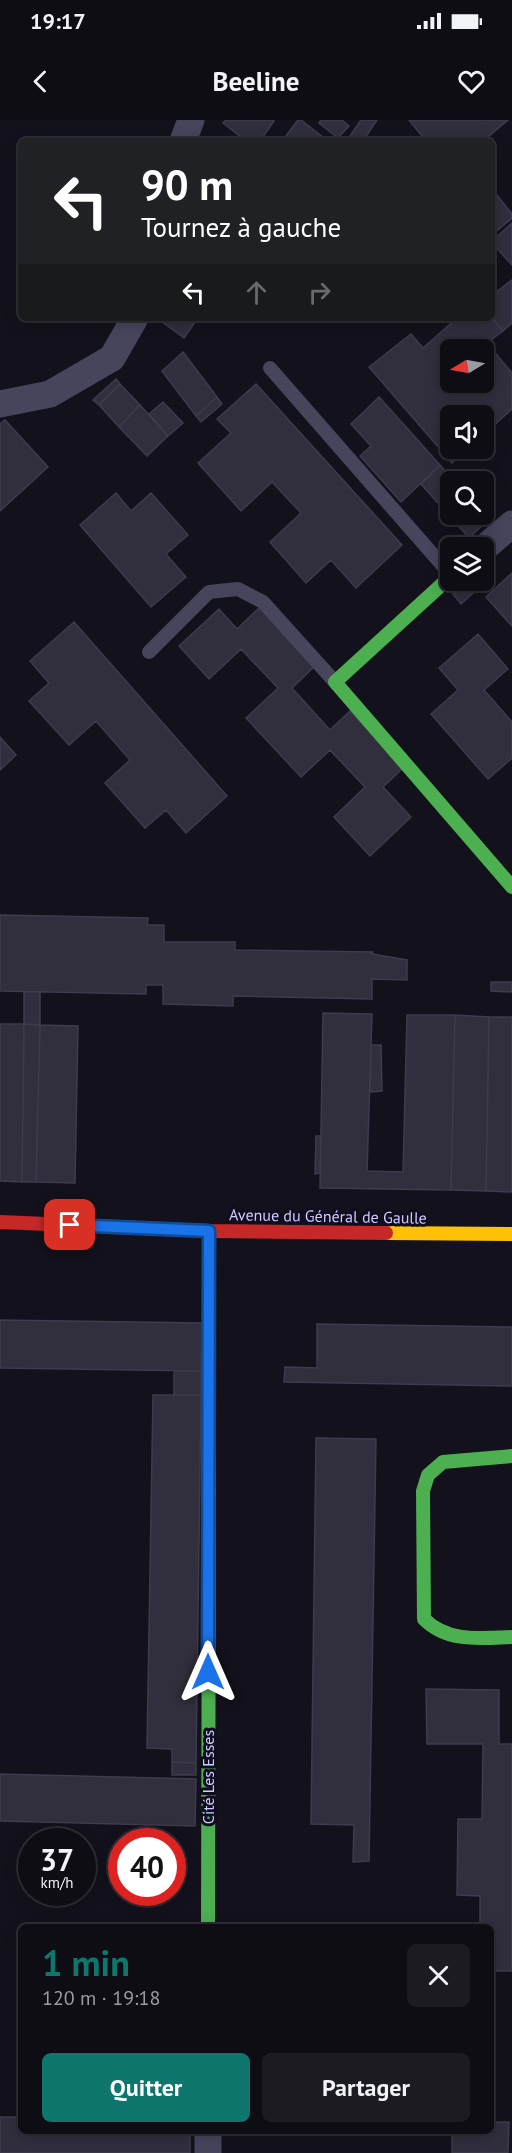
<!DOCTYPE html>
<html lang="fr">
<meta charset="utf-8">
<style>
body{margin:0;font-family:"PT Sans",sans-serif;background:#1c1b22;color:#f1f3f6;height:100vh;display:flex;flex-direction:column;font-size:22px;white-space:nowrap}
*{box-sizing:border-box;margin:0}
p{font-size:20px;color:#9b9ca0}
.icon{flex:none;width:33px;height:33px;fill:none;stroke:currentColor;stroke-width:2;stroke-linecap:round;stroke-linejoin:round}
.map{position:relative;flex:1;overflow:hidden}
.sheet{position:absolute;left:18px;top:1804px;width:476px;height:210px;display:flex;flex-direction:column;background:#0e0d14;border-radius:9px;box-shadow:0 3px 15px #0003,0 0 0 2px #2e2d34}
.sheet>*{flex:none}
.hud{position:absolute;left:18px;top:18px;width:477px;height:183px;border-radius:9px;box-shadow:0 3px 15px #0003,0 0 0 2px #2e2d34;background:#202124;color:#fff;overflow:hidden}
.needle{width:39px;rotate:260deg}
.tools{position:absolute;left:440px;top:219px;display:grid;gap:12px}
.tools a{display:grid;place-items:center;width:54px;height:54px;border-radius:9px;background:#0e0d14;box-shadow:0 3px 15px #0003,0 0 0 2px #2e2d34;font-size:30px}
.speed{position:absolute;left:18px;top:1708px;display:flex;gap:12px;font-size:30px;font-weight:700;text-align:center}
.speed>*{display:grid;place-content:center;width:78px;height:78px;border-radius:50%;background:#0e0d14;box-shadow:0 3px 15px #0003,0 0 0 2px #2e2d34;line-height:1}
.speed small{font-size:15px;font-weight:400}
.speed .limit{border:9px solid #d22;background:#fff;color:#111}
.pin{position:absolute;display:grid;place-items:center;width:51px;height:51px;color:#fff;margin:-26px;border-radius:12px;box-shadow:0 3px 9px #0006}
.me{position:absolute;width:66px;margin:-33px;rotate:0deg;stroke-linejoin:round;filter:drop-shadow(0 0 4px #0008)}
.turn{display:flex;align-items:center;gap:21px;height:126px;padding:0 24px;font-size:27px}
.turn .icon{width:78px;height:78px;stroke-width:2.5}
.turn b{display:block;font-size:42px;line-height:51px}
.lanes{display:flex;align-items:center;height:57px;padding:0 24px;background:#0003;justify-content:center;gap:30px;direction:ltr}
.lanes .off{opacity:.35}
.round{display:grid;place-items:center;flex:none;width:63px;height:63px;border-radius:9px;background:#1c1b22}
.head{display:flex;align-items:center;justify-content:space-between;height:102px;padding:0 24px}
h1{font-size:36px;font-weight:800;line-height:45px;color:#0f766e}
.cta{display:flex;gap:12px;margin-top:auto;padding:12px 24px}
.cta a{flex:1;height:69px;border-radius:9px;background:#0f766e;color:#fff;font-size:24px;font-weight:800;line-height:69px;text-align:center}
.cta a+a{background:#1c1b22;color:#f1f3f6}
.status{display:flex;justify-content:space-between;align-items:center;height:42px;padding:0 30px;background:#0e0d14;direction:ltr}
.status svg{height:16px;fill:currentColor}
header{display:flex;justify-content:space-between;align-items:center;height:78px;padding:0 24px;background:#0e0d14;font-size:27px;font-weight:800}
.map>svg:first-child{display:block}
</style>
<div class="status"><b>19:17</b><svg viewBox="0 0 49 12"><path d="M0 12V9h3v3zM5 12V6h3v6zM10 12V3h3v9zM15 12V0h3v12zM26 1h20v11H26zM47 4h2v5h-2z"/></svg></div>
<header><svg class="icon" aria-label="back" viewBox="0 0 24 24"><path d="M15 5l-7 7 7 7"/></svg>Beeline<svg class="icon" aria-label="heart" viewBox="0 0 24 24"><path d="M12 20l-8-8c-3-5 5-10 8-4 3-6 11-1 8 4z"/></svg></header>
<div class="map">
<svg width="512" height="2033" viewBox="0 0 512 2033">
<rect width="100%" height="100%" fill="#13111b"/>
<!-- building -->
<path fill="#312e3d" stroke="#3e3b4e" stroke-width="1.5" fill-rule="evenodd" d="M226,0H272L274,1L260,21H246L223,3Z
M298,0H301L328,21H282Z
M321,0H342L349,6L338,18L319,3Z
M361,0H377L363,21H352L348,19Z
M409,0H508L483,21H426Z
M496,74L512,94V98L492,115V77Z
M512,103V145L492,123V121Z
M512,160V203L503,211L492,198V175Z
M157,198H198L184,218Z
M457,198H492L503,211L487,223L512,253V289L483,315V296H450V328H468L452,343L369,247L411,214L423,228ZM450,230H483V262H450Z
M183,232L217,277L196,296L162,251Z
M116,259L120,264L99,285L93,280Z
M120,264L140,285L119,307L99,285Z
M256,264L402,425L356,468L331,440L306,463L270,422L301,393L272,362L241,391L198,343L231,313L217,299Z
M217,277L222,284L201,302L196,296Z
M379,277L440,345L401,382L360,336L371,326L351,304Z
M163,282L183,303L168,316L149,294Z
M140,285L168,316L147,336L119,307Z
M5,300L48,347L0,391V304Z
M440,345L454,362H450V394H483L488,400L469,418L421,364Z
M116,373L131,391L151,373L188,415L166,434L186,457L151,487L80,405Z
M512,453V506L486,477Z
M461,460L473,473L461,484L450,470Z
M261,486L316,545L292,568L330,610L350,591L403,648L383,667L411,697L370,736L334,697L365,667L330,630L301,657L246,598L278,568L241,529L209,559L179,526L219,489L237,509Z
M74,502L227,676L186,713L166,690L145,708L105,663L130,640L96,601L69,625L29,581L49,563L30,541Z
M478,514L508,549L484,570L512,602V638L488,659L431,594L458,570L439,548Z
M0,617L16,635L0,650Z
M0,795L148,798L147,805H164V822H235V830L373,832L372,834L407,840V860L372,859V879L233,876V886L163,884V865H146V874L0,871Z
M491,862H512V872L491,871Z
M24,872H40V905L24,904Z
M323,893L372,894L367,1051L403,1052L407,895H455L451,1070L320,1068Z
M455,895L489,897L486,1071L451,1070Z
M489,897H512V1072L486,1071Z
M0,904H24L22,1062L0,1061Z
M24,904L40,905L36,1062H22Z
M40,905L78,906L75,1063L36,1062Z
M371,925H381L382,971L370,972Z
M316,1016H321L320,1053L315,1054Z
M0,1200L202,1203L201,1251L0,1248Z
M317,1204L512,1207V1266L284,1262L285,1247L317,1248Z
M174,1251H201V1275H174Z
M153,1275H201L196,1643L172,1642V1629L147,1628Z
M316,1318L376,1319L369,1741L353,1742L354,1705L311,1704Z
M426,1569L499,1570V1624H512V1851H490V1808H480V1776L457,1775L458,1699H482L483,1624H427Z
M172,1642L196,1643V1655H172Z
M0,1654L196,1659L195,1706L0,1701Z
M0,1997H21V2012H190V2033H0Z
M490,2002H509L508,2033H452V2012H490Z"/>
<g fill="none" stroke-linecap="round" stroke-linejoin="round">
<!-- lane -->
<path stroke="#47455c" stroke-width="14" d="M270,248L450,454
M149,532L209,472L238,469L263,482L335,562"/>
<!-- street -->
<path stroke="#47455c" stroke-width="27" d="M183,21L191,0
M0,284L50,274L112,238L135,198
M483,429L512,404
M208,2033V2012"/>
<!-- fast -->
<path stroke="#4caf50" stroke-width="14" d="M450,457L335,562L512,767
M512,1336L443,1342L428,1355L423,1371L424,1499C448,1523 481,1518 512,1517
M208,1808L209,1374"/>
<!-- slow -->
<path stroke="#ffc107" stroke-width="14" d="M386,1113L512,1114
M209,1374V1111"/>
<!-- jam -->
<path stroke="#c62828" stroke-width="14" d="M0,1102L209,1111L386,1113"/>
</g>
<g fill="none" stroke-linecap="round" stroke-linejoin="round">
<defs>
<path id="route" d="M70,1105L209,1111L208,1552"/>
</defs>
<!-- route casing -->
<use href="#route" stroke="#114b97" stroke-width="15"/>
<!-- route -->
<use href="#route" stroke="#1a73e8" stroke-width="10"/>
</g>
<g text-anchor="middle" stroke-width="6" stroke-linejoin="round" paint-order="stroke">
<!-- street labels -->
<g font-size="16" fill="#d2cbfe" stroke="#100d1f">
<text transform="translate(328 1096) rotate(1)" y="6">Avenue du Général de Gaulle</text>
<text transform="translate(208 1657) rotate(-90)" y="6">Cité Les Esses</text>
</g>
</g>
</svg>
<div class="tools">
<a><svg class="needle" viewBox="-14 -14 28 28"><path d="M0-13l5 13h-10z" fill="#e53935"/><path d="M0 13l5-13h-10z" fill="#9b9ca0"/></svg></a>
<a><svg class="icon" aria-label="sound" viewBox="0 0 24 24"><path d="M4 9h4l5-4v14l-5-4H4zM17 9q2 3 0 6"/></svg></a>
<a><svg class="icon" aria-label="search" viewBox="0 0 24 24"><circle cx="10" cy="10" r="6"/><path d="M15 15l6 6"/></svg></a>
<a><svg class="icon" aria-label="layers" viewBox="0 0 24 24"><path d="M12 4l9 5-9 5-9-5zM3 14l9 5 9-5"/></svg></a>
</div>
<div class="speed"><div>37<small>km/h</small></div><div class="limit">40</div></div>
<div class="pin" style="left:70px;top:1105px;background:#d93025"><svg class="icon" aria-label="arrive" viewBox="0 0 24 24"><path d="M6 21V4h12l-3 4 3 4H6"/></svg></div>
<svg class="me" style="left:208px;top:1552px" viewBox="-20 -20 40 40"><path d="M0-17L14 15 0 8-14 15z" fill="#1a73e8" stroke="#fff" stroke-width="4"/></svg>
<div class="hud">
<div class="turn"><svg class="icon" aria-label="left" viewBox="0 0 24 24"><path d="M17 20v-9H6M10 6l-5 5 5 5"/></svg><div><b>90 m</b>Tournez à gauche</div></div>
<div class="lanes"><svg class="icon" aria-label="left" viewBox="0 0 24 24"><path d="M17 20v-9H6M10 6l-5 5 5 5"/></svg><svg class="icon off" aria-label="ahead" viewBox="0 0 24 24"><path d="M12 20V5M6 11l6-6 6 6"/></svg><svg class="icon off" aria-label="right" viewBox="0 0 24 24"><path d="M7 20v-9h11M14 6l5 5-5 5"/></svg></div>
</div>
<section class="sheet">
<div class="head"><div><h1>1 min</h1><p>120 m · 19:18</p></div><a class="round"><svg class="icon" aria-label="close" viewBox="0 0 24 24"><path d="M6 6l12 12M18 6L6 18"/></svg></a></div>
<div class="cta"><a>Quitter</a><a>Partager</a></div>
</section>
</div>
